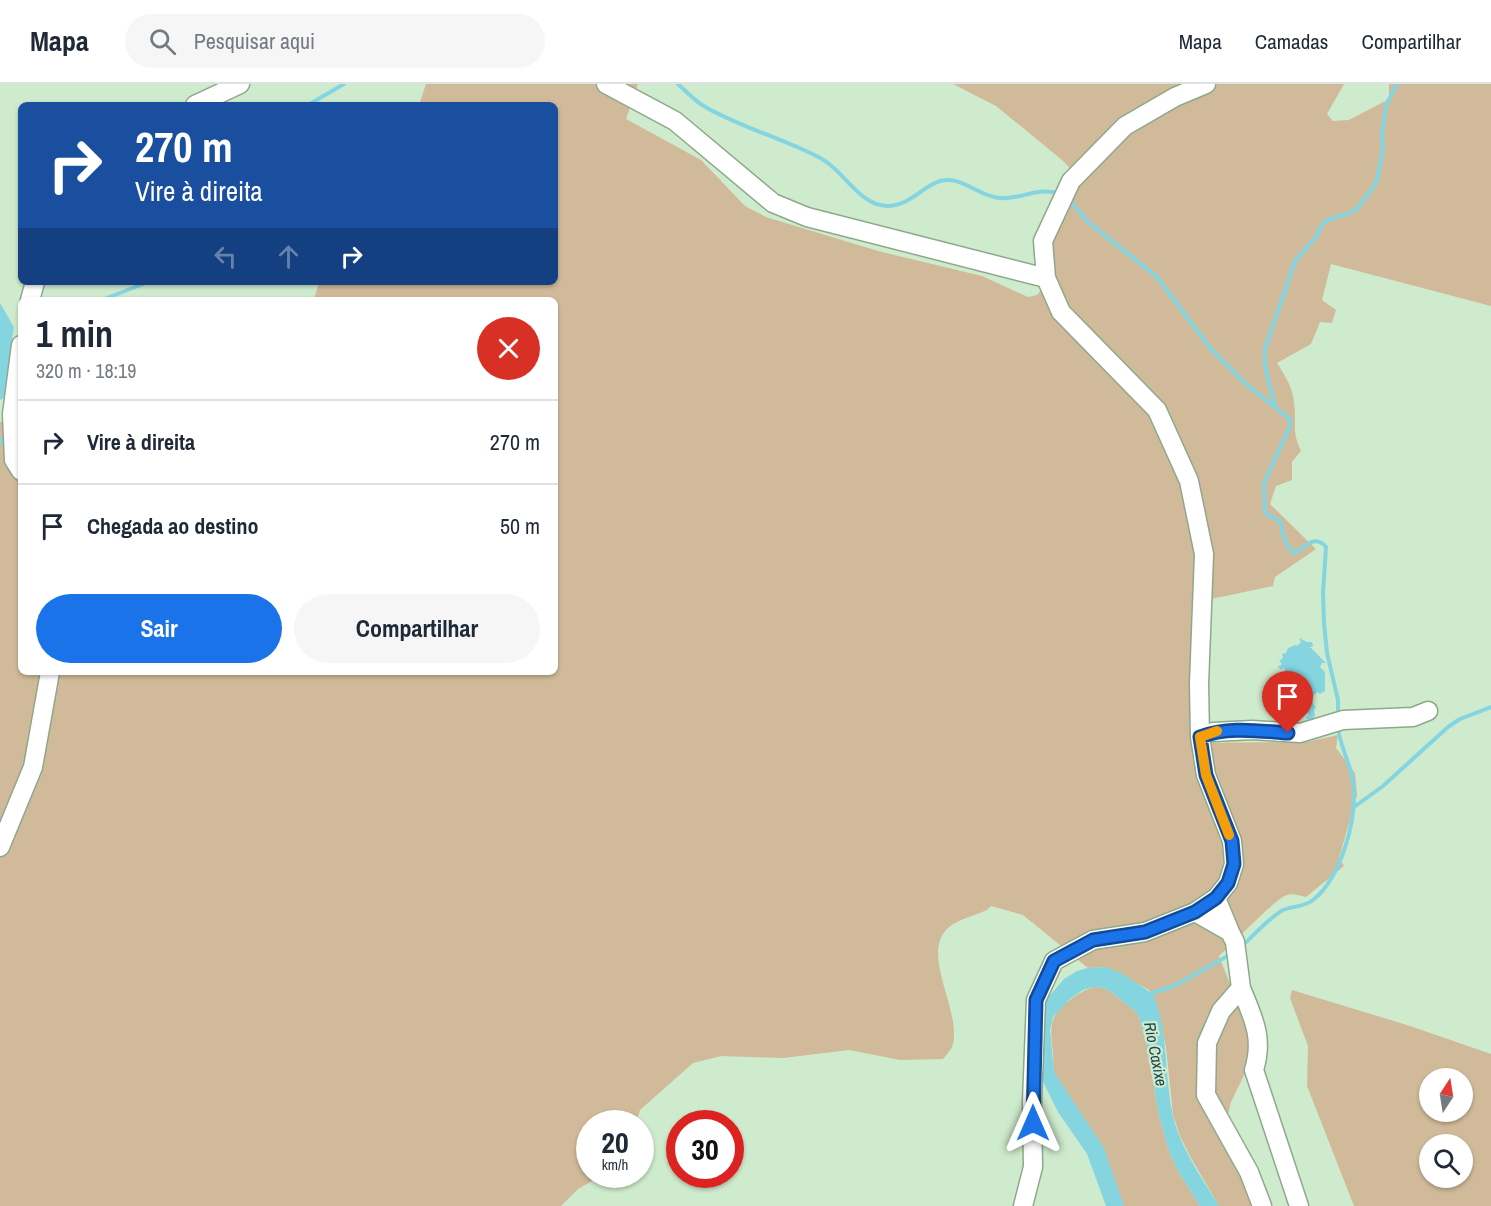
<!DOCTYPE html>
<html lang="pt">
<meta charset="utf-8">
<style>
body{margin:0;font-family:"Archivo Narrow",sans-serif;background:#f6f6f7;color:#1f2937;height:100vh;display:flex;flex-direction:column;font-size:22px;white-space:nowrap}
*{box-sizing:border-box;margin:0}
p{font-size:20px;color:#747a83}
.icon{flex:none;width:33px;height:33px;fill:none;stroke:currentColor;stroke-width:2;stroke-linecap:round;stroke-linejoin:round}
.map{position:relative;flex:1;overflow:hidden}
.details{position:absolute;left:18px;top:213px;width:540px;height:378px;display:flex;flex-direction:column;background:#fff;border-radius:9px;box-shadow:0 2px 4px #0004}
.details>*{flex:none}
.guide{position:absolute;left:18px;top:18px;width:540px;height:183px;border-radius:9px;box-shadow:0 2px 4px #0004;background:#1a4fa0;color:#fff;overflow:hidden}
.needle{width:39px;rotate:12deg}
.tools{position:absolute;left:1419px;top:984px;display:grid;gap:12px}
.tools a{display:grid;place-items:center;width:54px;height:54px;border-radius:50%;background:#fff;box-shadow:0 2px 4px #0004;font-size:30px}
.speed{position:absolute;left:576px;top:1026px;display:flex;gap:12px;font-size:30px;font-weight:700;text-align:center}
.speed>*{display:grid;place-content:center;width:78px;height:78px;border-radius:50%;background:#fff;box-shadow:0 2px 4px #0004;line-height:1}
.speed small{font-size:15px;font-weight:400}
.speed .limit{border:9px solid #d22;background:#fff;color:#111}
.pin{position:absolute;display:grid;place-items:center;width:51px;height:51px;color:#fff;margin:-62px -26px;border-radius:50% 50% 50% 0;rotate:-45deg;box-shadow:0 0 6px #0007}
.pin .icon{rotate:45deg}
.me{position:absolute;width:66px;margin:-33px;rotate:0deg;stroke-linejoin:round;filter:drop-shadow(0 0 4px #0008)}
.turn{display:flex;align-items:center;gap:21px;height:126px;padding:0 18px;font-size:27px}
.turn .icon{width:78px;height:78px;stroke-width:2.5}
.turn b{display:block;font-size:42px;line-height:51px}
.lanes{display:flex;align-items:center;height:57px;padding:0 18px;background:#0003;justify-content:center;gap:30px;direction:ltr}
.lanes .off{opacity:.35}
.round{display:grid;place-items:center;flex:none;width:63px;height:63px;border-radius:32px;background:#f6f6f7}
.head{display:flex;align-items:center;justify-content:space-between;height:102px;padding:0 18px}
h1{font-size:36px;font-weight:800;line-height:45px}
.button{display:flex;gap:12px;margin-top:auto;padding:12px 18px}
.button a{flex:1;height:69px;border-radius:36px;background:#1a73e8;color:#fff;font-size:24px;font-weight:800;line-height:69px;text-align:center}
.button a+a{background:#f6f6f7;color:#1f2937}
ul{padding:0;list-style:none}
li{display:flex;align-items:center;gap:18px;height:84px;padding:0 18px;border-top:2px solid #e0e1e3}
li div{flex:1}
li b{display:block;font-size:22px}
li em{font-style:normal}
header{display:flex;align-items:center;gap:36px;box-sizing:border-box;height:84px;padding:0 30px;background:#fff;border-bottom:2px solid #e0e1e3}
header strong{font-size:28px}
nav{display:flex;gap:33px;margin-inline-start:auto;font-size:21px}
.search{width:420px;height:54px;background:#f6f6f7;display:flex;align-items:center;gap:15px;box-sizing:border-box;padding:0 21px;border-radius:33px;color:#747a83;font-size:22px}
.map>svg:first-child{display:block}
</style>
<header>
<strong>Mapa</strong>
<div class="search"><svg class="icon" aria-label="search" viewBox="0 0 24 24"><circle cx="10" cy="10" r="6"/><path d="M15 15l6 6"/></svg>Pesquisar aqui</div>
<nav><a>Mapa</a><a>Camadas</a><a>Compartilhar</a></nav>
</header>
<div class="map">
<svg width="1491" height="1122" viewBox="0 0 1491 1122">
<rect width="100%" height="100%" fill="#cfebcd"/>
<!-- green -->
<path fill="#d0ba99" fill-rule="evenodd" d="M426,0H638L626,35L701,76L745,122L766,133L878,167L982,192L1028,213L1037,211L1041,206L1045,172L1072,86L1062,76L996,22L953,0H1344L1327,30L1333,37L1349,36L1389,15V0H1491V222L1331,180L1322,216L1336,226L1332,239L1320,238L1311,260L1277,279C1285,292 1293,303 1294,319C1297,340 1291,346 1301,367L1292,378V396L1276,402L1270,420L1316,465L1275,493L1273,502L1197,518L1193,659L1306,658L1338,651L1336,664L1355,689L1357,711L1339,774L1344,782L1306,813C1300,812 1292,809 1287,811C1277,813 1231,862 1219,872L1245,938L1255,977L1244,991L1231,1018L1227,1035L1268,1122H1219L1191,1074L1180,1052L1173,1031L1166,963L1155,915L1149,906L1105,883L1088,884L1023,831L991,822L987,826C976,831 959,835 949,843C919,869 961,924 953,960C952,965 946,971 943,975L900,976L849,966L783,974L721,972L693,979L640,1026L636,1039L590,1040V1090L603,1091L578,1105L561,1122H0V338L21,334V588H555V216H314L319,198H555V21H419Z
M1094,903L1103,904L1110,907L1135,927L1139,933L1147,962L1159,1032L1169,1067L1178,1087L1200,1122H1124C1111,1088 1095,1053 1076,1022C1070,1011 1060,1002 1055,991C1052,985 1054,976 1053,969C1050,944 1048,932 1070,916C1078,910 1084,906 1094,903Z
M1292,906L1407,941L1491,970V1122H1354L1307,1002L1308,962L1290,914ZM1430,994H1462V1028H1430ZM1430,1060H1462V1094H1430Z"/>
<!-- water -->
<path fill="#85d5e1" d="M0,219L14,243L4,314L0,316Z
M1299,554L1307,558H1312L1313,562L1310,563L1326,579H1322L1320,583L1325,588V607L1320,610L1317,608L1311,615L1316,624L1314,625L1315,632L1312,636L1308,635L1307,638L1306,633L1309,631L1306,628L1297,631L1294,639H1289L1283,633L1282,636L1281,616L1278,614L1274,618L1270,617L1269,613L1275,610L1276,601L1279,603L1282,602L1280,598L1283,597L1285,584L1280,585L1278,582L1281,581V578H1279L1283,573L1282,570L1286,569L1288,564L1295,561L1297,562L1301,558Z
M1105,883L1121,889L1153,910C1169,948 1164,992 1173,1032C1181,1065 1202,1094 1219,1122H1200L1178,1087L1169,1067L1159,1032L1147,962L1139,933L1135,927L1110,907L1103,904L1094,903L1083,906L1070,915L1053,933L1050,946L1054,988L1104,1064L1124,1122H1106L1087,1070L1058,1028L1045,1002L1038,982L1044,918L1064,895L1077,887L1088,884Z"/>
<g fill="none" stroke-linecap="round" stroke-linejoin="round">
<!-- stream -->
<path stroke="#85d5e1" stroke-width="4" d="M678,0C686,7 693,15 702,21C740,44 784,54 822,75C844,87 859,121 887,122C910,122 921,103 940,97C962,91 979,113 1000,114C1021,116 1034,103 1058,109
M308,21L344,0
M1071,118L1087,137L1157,193L1210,264L1247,301L1290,335V342L1264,399L1265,429L1280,437C1283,448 1284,462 1295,469C1306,462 1315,450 1326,463L1323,509L1324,539L1327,569L1338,616V631
M102,216L148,198
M1275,321C1270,302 1263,285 1265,265L1295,177L1315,154L1323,139L1332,134L1344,131L1357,125L1376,99L1383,67L1382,51L1386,21L1397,0
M0,359L4,354
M1354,723L1383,702L1448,643L1460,635L1491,623
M1242,862C1253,852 1270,833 1283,826C1293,822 1304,823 1313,816C1341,794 1358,734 1353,699C1351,679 1339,662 1338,642
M1149,910L1174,902L1231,870"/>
<defs>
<path id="minor" d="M606,0L675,37L773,119L807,133L1046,194
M195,21L240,0
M30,216L35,198
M21,261L12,330L14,376L21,387
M1213,648L1252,646L1300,649L1343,636L1413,633L1428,627
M0,763L33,683L50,588
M1195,828L1230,848L1216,814
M1230,848L1235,858L1241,904L1221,927L1207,959L1206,1011L1249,1088L1262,1122
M1241,904C1253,934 1264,953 1254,986L1299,1122
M1023,1122L1033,1083L1032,1018L1036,916L1054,877L1093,856L1145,848L1195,828L1216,814L1228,799L1234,780L1232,757L1206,691L1200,653L1199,600L1204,470L1189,397L1157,326L1061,228L1046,194L1043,157L1071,97L1125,42L1175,13L1206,0"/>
</defs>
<!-- minor casing -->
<use href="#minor" stroke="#8ea88c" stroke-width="21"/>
<!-- minor -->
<use href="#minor" stroke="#fff" stroke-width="18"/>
</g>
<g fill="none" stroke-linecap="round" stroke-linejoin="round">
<defs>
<path id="route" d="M1033,1039L1036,916L1054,877L1093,856L1145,848L1195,828L1216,814L1228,799L1234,780L1232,757L1206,691L1200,653C1228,642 1259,647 1288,649"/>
</defs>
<!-- route casing -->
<use href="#route" stroke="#114b97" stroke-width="15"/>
<!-- route -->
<use href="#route" stroke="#1a73e8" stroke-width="10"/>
<!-- slow -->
<path stroke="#f59e0b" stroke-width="10" d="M1217,647L1200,653L1206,691L1229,751"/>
</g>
<g text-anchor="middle" stroke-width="4.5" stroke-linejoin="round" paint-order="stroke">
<!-- water labels -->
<g font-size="16" font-style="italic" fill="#20464c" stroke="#cfebcd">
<text transform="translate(1156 970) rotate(79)" y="6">Rio Caxixe</text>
</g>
</g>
</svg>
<div class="tools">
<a><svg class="needle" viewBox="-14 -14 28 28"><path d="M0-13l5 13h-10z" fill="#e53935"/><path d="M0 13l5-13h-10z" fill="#747a83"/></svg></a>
<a><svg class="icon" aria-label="search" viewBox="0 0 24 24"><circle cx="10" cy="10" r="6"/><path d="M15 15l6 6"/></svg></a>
</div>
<div class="speed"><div>20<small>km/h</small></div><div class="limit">30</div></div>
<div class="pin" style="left:1288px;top:649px;background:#d93025"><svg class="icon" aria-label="arrive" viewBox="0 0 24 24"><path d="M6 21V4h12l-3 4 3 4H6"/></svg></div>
<svg class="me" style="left:1033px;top:1039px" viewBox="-20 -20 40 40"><path d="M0-17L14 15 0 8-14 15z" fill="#1a73e8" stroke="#fff" stroke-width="4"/></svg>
<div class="guide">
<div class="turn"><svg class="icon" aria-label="right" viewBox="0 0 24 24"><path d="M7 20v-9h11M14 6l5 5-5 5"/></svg><div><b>270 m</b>Vire à direita</div></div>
<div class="lanes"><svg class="icon off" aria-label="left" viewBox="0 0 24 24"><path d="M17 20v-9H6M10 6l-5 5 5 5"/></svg><svg class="icon off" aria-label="ahead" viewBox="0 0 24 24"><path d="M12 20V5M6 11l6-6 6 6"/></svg><svg class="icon" aria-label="right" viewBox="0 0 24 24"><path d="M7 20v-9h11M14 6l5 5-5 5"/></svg></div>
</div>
<section class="details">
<div class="head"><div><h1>1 min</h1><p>320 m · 18:19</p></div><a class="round" style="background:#d93025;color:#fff"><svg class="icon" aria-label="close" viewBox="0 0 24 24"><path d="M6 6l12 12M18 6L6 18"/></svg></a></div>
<ul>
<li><svg class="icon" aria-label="right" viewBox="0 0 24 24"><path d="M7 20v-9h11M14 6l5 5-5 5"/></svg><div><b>Vire à direita</b></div><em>270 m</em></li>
<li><svg class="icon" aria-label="arrive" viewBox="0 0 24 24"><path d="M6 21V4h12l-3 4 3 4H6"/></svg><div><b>Chegada ao destino</b></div><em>50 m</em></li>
</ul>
<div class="button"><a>Sair</a><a>Compartilhar</a></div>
</section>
</div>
